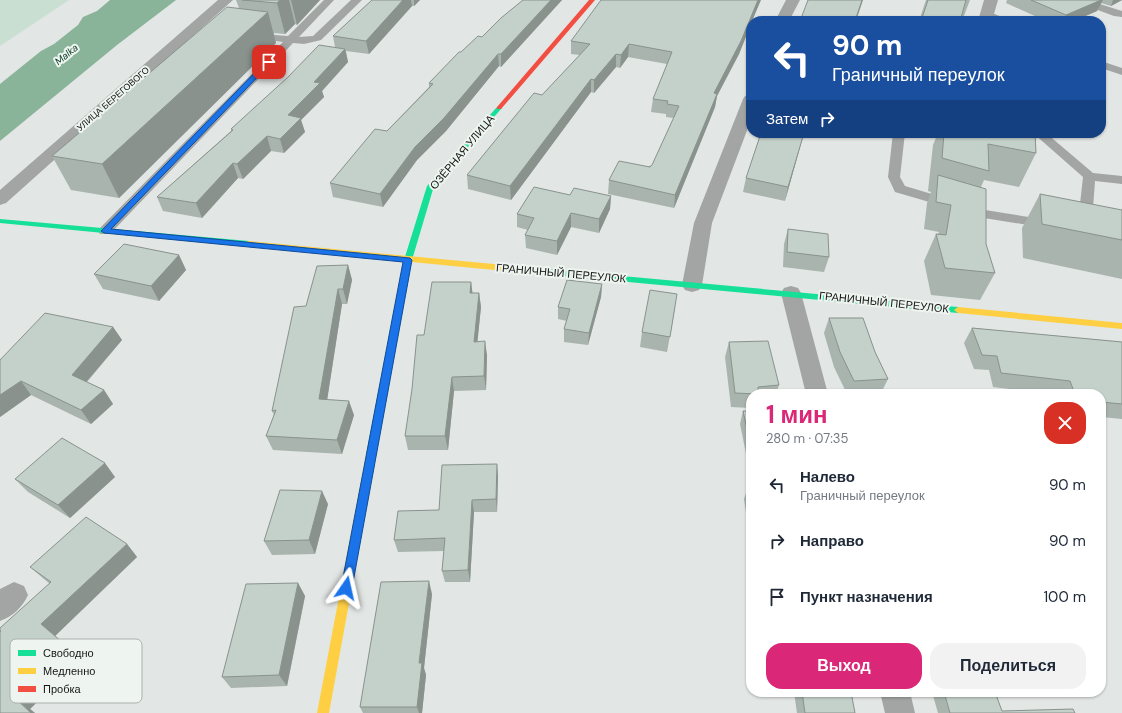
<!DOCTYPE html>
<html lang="ru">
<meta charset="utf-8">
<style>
body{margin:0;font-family:"DM Sans",sans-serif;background:#f2f2f3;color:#1f2937;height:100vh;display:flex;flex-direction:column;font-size:15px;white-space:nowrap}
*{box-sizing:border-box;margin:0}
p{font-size:13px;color:#747a83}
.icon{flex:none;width:22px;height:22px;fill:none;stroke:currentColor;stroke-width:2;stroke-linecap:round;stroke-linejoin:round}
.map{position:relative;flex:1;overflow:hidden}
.sheet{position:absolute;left:746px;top:389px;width:360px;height:308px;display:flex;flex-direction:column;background:#fff;border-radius:16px;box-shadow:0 1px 3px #0004}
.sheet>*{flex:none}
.guide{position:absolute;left:746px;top:16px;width:360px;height:122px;border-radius:16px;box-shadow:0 1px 3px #0004;background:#1a4fa0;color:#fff;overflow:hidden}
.pin{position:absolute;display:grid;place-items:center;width:34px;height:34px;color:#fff;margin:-17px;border-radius:8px;box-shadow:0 2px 6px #0006}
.me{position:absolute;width:44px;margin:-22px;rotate:11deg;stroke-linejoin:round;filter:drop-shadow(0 0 3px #0008)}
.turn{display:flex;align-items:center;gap:14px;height:84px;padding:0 20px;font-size:18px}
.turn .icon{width:52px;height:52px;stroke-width:2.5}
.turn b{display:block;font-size:28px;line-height:34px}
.then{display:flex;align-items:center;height:38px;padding:0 20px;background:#0003;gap:8px;font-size:15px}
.round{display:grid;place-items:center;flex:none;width:42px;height:42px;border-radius:16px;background:#f2f2f3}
.overview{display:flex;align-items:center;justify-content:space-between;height:68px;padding:0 20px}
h1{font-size:24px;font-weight:700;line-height:30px;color:#db2777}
.cta{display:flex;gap:8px;margin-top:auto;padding:8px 20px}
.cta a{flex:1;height:46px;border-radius:16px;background:#db2777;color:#fff;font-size:16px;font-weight:700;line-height:46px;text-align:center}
.cta a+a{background:#f2f2f3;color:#1f2937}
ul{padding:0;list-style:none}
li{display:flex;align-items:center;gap:12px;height:56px;padding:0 20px}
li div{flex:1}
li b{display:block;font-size:15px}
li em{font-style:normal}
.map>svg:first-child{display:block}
</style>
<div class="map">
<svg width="1122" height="713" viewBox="0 0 1122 713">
<rect width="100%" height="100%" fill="#e2e6e4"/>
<!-- green -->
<path fill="#c9dfd1" d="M0,0H69L0,46Z"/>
<!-- water -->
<path fill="#89b49a" d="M110,0H176L117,45L0,141V84L41,51L54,44L78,25L83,17L97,11Z"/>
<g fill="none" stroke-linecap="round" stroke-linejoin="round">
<!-- lane -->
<path fill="#a2a5a3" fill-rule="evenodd" d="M324,0H334L299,37L313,36L351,0H362L321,40L304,44L293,43L110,234H100L98,231L100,228L283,42L249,37L248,35L249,33L288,36Z
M1087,0L1122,11V17L1114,16L1084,5L1082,3L1084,1Z
M987,11L1007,19L1008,21C999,21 989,21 982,14L984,12Z
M1104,62L1122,68V75L1101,68V63Z
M893,133H905L900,177L905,186L985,210L1047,220L1052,221L1054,224L1052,227L1047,228L984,218L895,192L888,177Z
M1033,133H1046L1093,173L1122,176V184L1095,181L1092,222L1090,225H1080L1078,222L1083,177Z"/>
<!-- street -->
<path fill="#a2a5a3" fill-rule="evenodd" d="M218,0H233L6,203L0,205V190Z
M786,0H800L789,21H775Z
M984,0H998L992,21H978Z
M751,94V120L712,223L702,285L699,290L692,292L685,290L682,285L694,223L743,99L745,96Z
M791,286L798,288L801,293L828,394H806L781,293L784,288Z
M14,582L24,586L28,595C22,608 13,616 0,621V589Z
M880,692H910L915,713H885Z"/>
<!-- fast -->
<path fill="#16e098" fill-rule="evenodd" d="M499,106L502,108L501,109L434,186L412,260L376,455L375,458L371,459L367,458L366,455L404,260L427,186L497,107Z
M0,219L249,241L253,244L249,247L0,223Z
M546,269L958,307L962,310L958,313L543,274L542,272Z"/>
<!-- slow -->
<path fill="#ffcf43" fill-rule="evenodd" d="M249,241L546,269L550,272L546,275L246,246L245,244L246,242Z
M958,307L1122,323V329L958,313L954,310Z
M371,451L375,452L376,455L329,713H317L366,455L367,452Z"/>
<!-- jam -->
<path fill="#f24e42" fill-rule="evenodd" d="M589,0H595L501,109H497V107Z"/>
</g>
<!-- wall -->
<path fill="#a9b4ae" d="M236,0H320L297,25L295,24L285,34L274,33L276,43L119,198L71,190L52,156L239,8Z
M372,0H420L414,6H412L369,54L346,51L348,62L322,91L324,97L301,120L305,132L284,153L271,151L243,179L238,178L202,218L163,211L157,197L231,131V129L335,47L333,36Z
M522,0H562L501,67L499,66L446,131L417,160L383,207L333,197L330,183L387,131L429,87V83L461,52L482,37L522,1Z
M926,0H970L962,21H921L922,18H920Z
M1007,0H1122L1111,6L1101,3L1097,11L1074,21H1046L1006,3Z
M758,6L752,21H751V24L739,54L717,96L715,107L674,208L608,194L609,180L652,165L674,118L666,117V114L651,112L653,99L667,64L628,57L620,68L616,67L594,93L591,92L511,200L468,189L467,175L580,55L571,54V41Z
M804,133L785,201L743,192L746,178Z
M938,133H1035L1036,153L1019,187L984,180L981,187L986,244L995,273L980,300L931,295L924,261L936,234H938L939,232L924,229L927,203L931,192L928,191L933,145Z
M1040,194L1122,210V279L1023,258L1022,228Z
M570,195L611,196L610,209L599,233L571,227L557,255L526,248L525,235L528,230L517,227V214Z
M788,229L829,257L824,272L783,267L784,244Z
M179,255L186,270L159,301L103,289L94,274Z
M348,265L352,280L347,304H342L327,399L354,415L342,454L273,450L266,436L274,415L272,411Z
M471,282L472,293H479L481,307L477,342L487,355L486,390L454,391L448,450H408L405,436L424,335Z
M602,284L601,297L588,345L564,342V329L567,321L558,319V307Z
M675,308L667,352L640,347L642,332Z
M829,318L875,352L888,379L881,393L847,394L834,367L824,333Z
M113,327L122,340L87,382L104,390L113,404L91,424L31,395L0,417V360Z
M972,328L1122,342V419L1101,417V394H1052L993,387L989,370L974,369L964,343Z
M729,342L779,385L776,394H751V408L731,407L725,357Z
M743,411H751V478L740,424Z
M497,464L498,477L497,512H474L470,582H445L442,571L444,551L398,552L394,540L439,510Z
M115,477L70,518L28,492L15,479Z
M748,487H751V547L744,499Z
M328,504L315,554L272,555L264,541Z
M127,544L137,557L55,636L75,653L36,691L42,697L30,709L35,713H0L50,584L44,579L30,567Z
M298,583L305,596L287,686L231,688L222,677Z
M432,594L424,668L426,675L422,713H363L360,707Z
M794,692H851L855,713H797Z
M932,692H995L1002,711L1075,713H938Z"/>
<!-- shaded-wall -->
<path fill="#89928d" d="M280,0H289L295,24L285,34L277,3Z
M291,0H320L297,25Z
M403,0H411L412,6L369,54L366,41Z
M414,0H420L414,6Z
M551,0H562L501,67V54Z
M758,0H761L752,21H751V24L739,54L717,96L715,107L674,208L675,195L714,93Z
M862,0H863L856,21H855Z
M1101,0H1103L1097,11L1074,21H1063L1066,15Z
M1113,0H1122L1111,6Z
M268,12L276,43L119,198L102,164Z
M629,44L628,57L620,68L621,55Z
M345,49L348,62L322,91L324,97L301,120L305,132L284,153L280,139L288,115L314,82Z
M498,54L499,66L446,131L417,160L383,207L380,194L415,147Z
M616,54V67L594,93V80Z
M591,79V92L511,200L510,186Z
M804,133L785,201L788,187Z
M267,136L271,151L243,179L237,164Z
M233,163L238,178L202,218L196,203Z
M611,196L610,209L599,233V219Z
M571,213V227L557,255V241Z
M179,255L186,270L159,301L151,286Z
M348,265L352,280L347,304L343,289Z
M471,282L473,296L470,293Z
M602,284L601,297L588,345L589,333Z
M338,289L342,304L325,414L319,399Z
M479,293L481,307L476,356L474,342Z
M113,327L122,340L81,388L72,375Z
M485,341L487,355L486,390L484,376Z
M452,377L454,391L448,450L445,436Z
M21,381L31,395L0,417V395Z
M104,390L113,404L91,424L81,410Z
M349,401L354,415L342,454L337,440Z
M105,463L115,477L70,518L58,505Z
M497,464L498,477L497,512L496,499Z
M322,491L328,504L315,554L309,540Z
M472,500L474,512L470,582L468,570Z
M127,544L137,557L55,636L41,624Z
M429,581L432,594L424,668L426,675L422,713H419L417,707L419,663Z
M298,583L305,596L287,686L279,675Z
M62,642L75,653L36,691L42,697L30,709L35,713H31L15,698L21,680Z"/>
<!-- building -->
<path fill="#c4d1ca" stroke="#89928d" d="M242,0H280L277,3Z
M372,0H403L366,41L333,36Z
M523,0H551L501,54H498L444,118L415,147L380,194L330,183L375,129L387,131L433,84L429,83L459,52H461L478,36L482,37L501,18Z
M601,0H758L741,41L714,93L717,94L675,195L609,180L619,161L650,167L652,165L679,106L667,104L668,101L653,99L672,52L629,44L621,55L616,54L594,80L591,79L510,186L467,175L534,93L542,95L590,44L571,41Z
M808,0H862L855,21H800Z
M928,0H966L960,21H921Z
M1031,0H1101L1066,15Z
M227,7L268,12L102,164L52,156Z
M319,45L345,49L314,82L320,83L288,115L301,118L280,139L267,136L237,164L233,163L196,203L157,197L233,130L231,129L288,77Z
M761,133H804L788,187L746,178Z
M944,133H1035L1036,153L988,144L989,171L942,158Z
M938,175L986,189V244L995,273L945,268L936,234L946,235L951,205L936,202Z
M534,187L570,195L574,188L611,196L599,219L571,213L557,241L525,235L534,218L517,214Z
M1040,194L1122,210V240L1042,224Z
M788,229L828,234L829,257L787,252Z
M124,244L179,255L151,286L94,274Z
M348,265L343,289H338L319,399L349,401L337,440L266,436L276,410L272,411L294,307L306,306L317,266Z
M567,280L602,284L589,333L564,329L570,309L558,307Z
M432,282H471L470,293H479L474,342L485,341L484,376L452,377L445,436H405L412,389L417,335H424Z
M650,290L677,294L670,337L642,332Z
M45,313L113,327L72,375L104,390L81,410L21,381L0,395V360Z
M829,318H863L875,352L888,379L854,381L840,352Z
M972,328L1122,342V404L1101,402V394H1075L1070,381L1001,373L997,356L982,355Z
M768,341L779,385L758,387V394L735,393L729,342Z
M743,411H751V447Z
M62,438L105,463L58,505L15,479Z
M497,464L496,499L472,500L468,570L442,571L445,538L394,540L398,511L439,510L442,465Z
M748,487H751V506Z
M280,490L322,491L309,540L264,541Z
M86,517L127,544L41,624L62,642L21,680L27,686L15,698L31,713H0V632L1,631H0V628L51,582L30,567Z
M429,581L419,663H422L417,707H360L381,582Z
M298,583L279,675L222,677L246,584Z
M802,692H851L855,713H805Z
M944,692H995L1002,711L1073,709L1075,713H950Z"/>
<!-- route -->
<path fill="#1a73e8" stroke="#114b97" d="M267,60L272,62L111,229L410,258L412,260L352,588L350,592L346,593L342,592L341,588L403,262L104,233L101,231Z"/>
<g text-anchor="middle" stroke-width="4" stroke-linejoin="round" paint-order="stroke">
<!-- far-street labels -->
<g font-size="9" fill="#151715" stroke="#eef5f0">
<text transform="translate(113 99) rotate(-41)" y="3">УЛИЦА БЕРЕГОВОГО</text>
</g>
<!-- far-water labels -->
<g font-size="10" font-style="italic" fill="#0b3b24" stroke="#eef5f0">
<text transform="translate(66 54) rotate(-39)" y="4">Malka</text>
</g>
<!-- street labels -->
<g font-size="11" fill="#151715" stroke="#eef5f0">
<text transform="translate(462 152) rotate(-50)" y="4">ОЗЁРНАЯ УЛИЦА</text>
<text transform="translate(561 273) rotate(5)" y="4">ГРАНИЧНЫЙ ПЕРЕУЛОК</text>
<text transform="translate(884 302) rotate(6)" y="4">ГРАНИЧНЫЙ ПЕРЕУЛОК</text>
</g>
</g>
<!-- legend -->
<rect x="10" y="639" width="132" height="64" rx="6" fill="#eef5f0" stroke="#adb2ae" stroke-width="1"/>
<rect x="18" y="650" width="18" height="6" fill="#16e098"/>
<rect x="18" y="668" width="18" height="6" fill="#ffcf43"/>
<rect x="18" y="686" width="18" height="6" fill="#f24e42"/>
<g font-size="11" fill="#151715">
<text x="43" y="657">Свободно</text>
<text x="43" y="675">Медленно</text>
<text x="43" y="693">Пробка</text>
</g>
</svg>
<div class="pin" style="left:269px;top:62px;background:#d93025"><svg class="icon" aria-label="arrive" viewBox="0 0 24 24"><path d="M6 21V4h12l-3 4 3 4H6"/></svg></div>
<svg class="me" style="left:346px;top:588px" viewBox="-20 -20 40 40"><path d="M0-17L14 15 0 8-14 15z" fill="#1a73e8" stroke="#fff" stroke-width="4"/></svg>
<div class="guide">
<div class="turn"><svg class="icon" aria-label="left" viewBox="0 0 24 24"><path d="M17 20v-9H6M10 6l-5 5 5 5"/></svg><div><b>90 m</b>Граничный переулок</div></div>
<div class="then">Затем<svg class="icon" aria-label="right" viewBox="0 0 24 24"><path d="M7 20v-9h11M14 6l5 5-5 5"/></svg></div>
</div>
<section class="sheet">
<div class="overview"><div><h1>1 мин</h1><p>280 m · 07:35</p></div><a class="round" style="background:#d93025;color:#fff"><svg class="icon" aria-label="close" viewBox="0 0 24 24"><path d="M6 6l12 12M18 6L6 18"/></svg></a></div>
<ul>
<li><svg class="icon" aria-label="left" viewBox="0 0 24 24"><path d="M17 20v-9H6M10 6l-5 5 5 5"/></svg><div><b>Налево</b><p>Граничный переулок</p></div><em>90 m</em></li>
<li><svg class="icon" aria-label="right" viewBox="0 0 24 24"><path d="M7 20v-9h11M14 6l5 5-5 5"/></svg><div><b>Направо</b></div><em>90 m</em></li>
<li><svg class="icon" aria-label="arrive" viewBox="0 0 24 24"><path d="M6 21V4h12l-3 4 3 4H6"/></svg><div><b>Пункт назначения</b></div><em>100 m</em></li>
</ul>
<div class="cta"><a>Выход</a><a>Поделиться</a></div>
</section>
</div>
